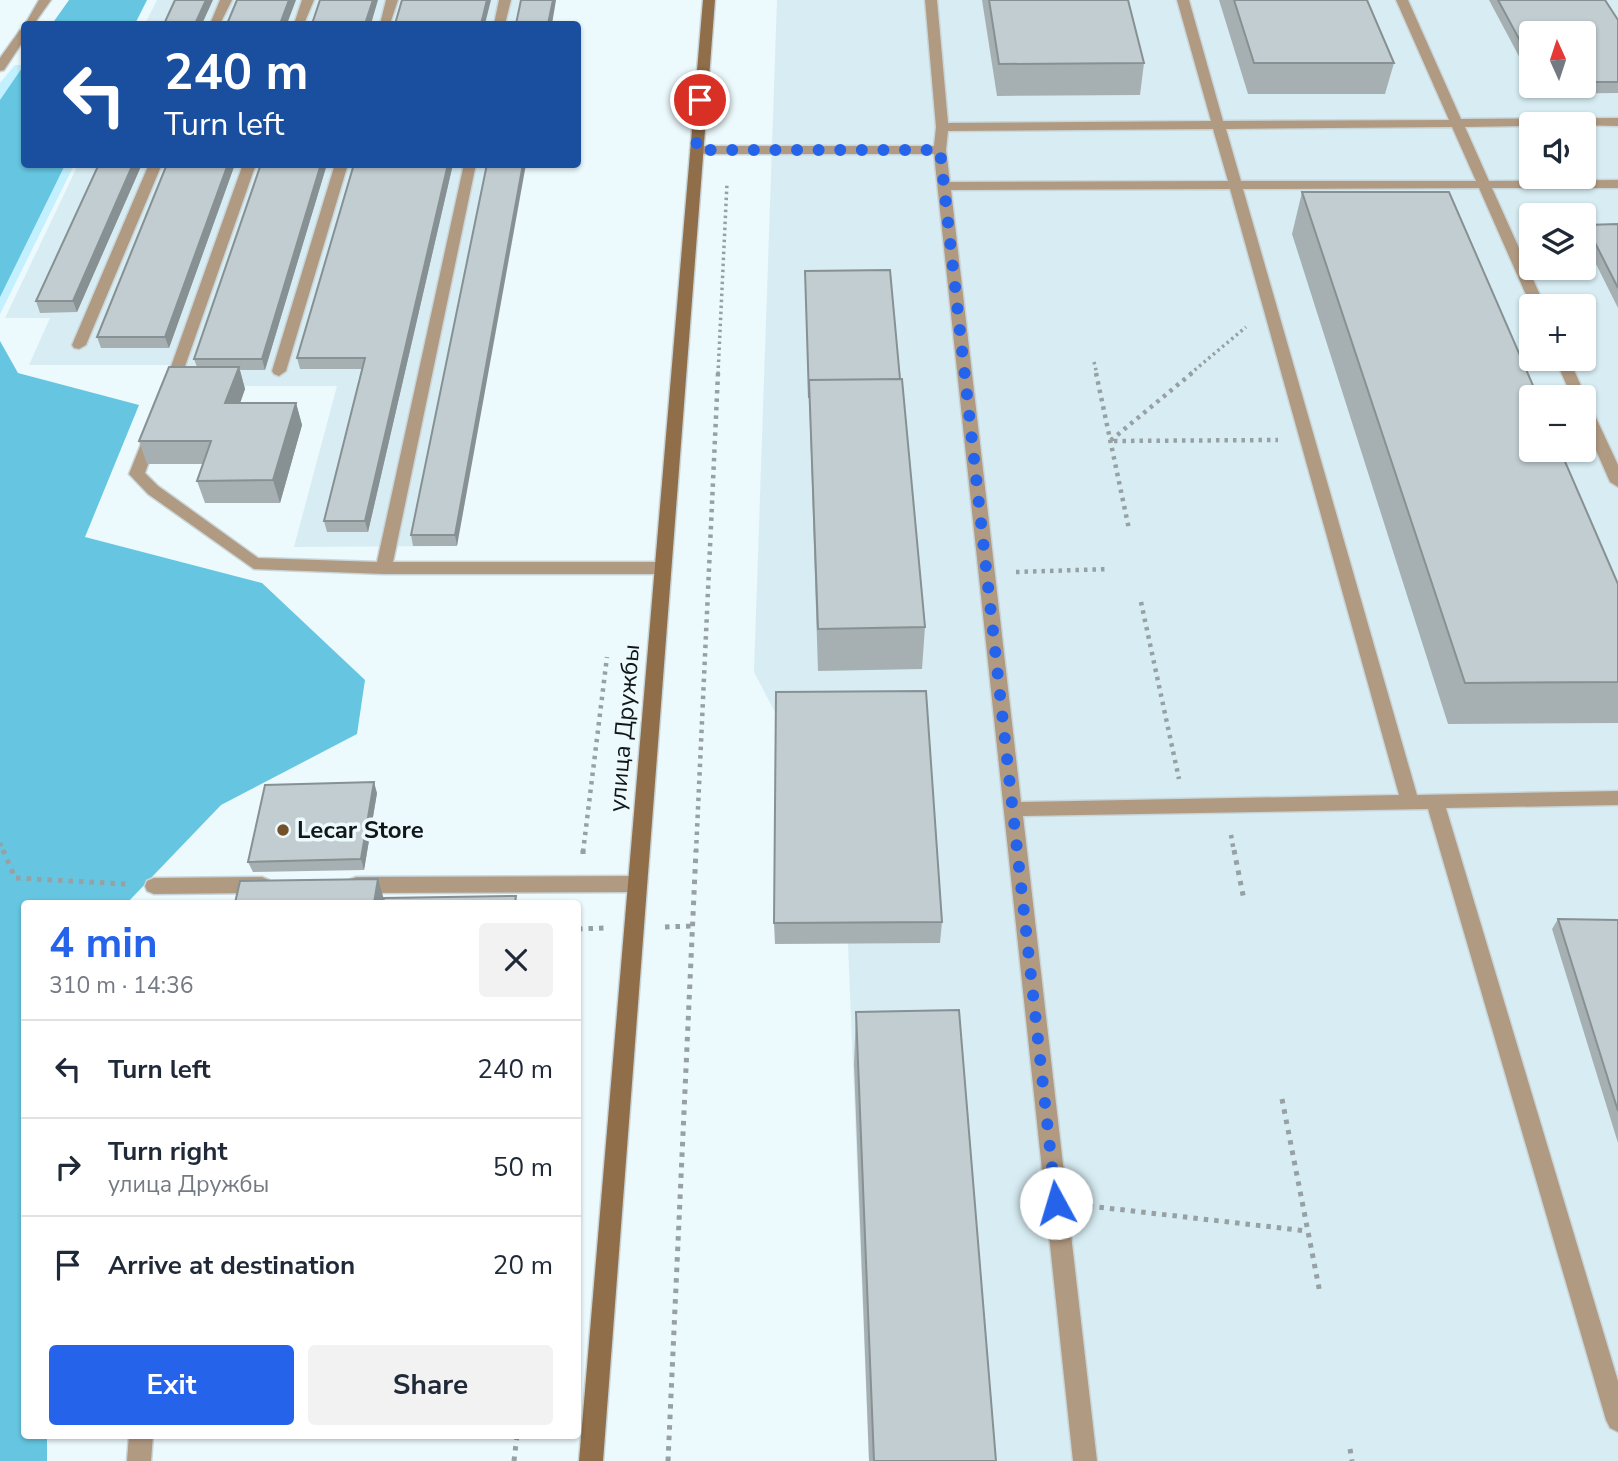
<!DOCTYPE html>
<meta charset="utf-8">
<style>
body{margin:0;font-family:"Nunito Sans",sans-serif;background:#f2f2f3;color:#1f2937;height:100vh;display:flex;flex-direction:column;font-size:26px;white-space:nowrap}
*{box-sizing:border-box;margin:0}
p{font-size:23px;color:#747a83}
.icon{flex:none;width:38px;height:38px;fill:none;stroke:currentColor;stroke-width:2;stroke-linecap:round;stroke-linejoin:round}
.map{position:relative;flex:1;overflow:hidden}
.side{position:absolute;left:21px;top:900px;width:560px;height:539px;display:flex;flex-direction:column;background:#fff;border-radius:7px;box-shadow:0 2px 5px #0004}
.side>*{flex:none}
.banner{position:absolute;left:21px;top:21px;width:560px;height:147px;border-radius:7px;box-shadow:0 2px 5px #0004;background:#1a4fa0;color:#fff;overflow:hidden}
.needle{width:46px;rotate:357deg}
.tools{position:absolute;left:1519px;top:21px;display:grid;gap:14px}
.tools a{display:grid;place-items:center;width:77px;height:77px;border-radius:7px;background:#fff;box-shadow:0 2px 5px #0004;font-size:35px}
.pin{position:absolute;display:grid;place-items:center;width:60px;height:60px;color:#fff;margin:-30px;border:4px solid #fff;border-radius:50%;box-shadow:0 2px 7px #0007}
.me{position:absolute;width:77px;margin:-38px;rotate:354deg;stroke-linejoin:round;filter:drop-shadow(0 0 5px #0008)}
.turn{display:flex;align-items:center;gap:24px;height:147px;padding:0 28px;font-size:32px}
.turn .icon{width:91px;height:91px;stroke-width:2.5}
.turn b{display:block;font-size:49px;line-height:60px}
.round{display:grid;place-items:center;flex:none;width:74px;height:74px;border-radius:7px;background:#f2f2f3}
.summary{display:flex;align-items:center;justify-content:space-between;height:119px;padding:0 28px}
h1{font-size:42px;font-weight:700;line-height:52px;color:#2563eb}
.action{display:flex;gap:14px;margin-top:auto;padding:14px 28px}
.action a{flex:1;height:80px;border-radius:7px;background:#2563eb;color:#fff;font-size:28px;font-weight:700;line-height:80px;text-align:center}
.action a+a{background:#f2f2f3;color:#1f2937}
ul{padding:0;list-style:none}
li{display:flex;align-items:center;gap:21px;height:98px;padding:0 28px;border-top:2px solid #e0e1e3}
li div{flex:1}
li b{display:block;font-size:26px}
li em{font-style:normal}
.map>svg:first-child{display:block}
</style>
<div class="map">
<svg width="1618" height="1461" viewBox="0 0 1618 1461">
<rect width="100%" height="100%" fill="#ecf9fd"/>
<!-- built -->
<path fill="#d7edf3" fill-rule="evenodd" d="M157,0H556L552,24H145Z
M777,0H1618V1461H869L848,944L776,714L754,672ZM1531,33H1584V86H1531ZM1531,124H1584V177H1531ZM1531,215H1584V268H1531ZM1531,306H1584V359H1531ZM1531,397H1584V450H1531Z
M78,165H526L457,546L294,547L337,386H170L177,365H29L50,318H5Z"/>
<!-- green -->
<path fill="#c2f0fe" d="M15,65H24V164L74,165L0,314V83Z"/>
<!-- forest -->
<path fill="#66c6e1" d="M69,0H147L135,24H52Z
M24,65V164L65,165L0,297V100Z
M0,341L18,373L139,405L85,537L262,583L365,680L357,734L221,805L127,903H24V1435H47V1461H0Z"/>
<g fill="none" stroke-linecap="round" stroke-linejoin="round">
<defs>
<path id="lane" d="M220,0H232L220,24H210Z
M302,0H314L304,24H294Z
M386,0H398L390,24H380Z
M499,0H511L505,24H494Z
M925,0H937L948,123L1211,121L1177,0H1189L1223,121L1449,120L1396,0H1408L1461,119L1618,118V126L1531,124V126L1465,127L1489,181L1618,180V188H1492L1545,306H1531L1479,188L1243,189L1417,795L1618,791V805L1446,808L1618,1381V1432L1610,1428L1606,1420L1428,809L1023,816L1097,1461H1073L934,154H696L690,150L696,146H934L936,127ZM1452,127L1476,181H1241L1226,129ZM1213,129L1228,181L950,182L946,150L948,131ZM1230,189L1399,795L1021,802L951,190Z
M149,164H162L86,345L79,349L74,348L72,345Z
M243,164H256L177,389L175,392H165L163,389Z
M335,164H348L286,371L279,376L274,374L272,371Z
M464,164H476L393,562H662L670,568L662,574H384L254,569L148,494L129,474L145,434L152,429L159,434L145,473L158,486L258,558L377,562Z
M1555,359H1569L1586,397L1584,400V397H1572Z
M1584,402L1591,407L1618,465V487L1610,482L1584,423Z
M636,876L643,879L645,884L643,889L636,892L356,893L349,890L347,885L349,880L356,877Z
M262,877L269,880L271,885L269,890L262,893L154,894L147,891L145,886L147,881L154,878Z
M129,1435H153L151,1461H127Z"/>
<path id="street" d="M39,0H51L34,24L24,26Z
M24,29V40L4,70L0,71V58L20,30Z"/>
<path id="secondary" d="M703,0H715L603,1461H579Z"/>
</defs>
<!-- lane casing -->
<use href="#lane" stroke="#c9d5d8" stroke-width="3"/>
<!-- street casing -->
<use href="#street" stroke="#c9d5d8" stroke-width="3"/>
<!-- secondary casing -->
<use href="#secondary" stroke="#c9d5d8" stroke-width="3"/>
<!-- path-far2 -->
<path stroke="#97a1a4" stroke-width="3.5" stroke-dasharray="2.5 3.5" stroke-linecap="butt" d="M1094,362L1097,374
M718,374L727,183
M1190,374L1246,327"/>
<!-- path-far1 -->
<path stroke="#97a1a4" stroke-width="4.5" stroke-dasharray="3.5 5" stroke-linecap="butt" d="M1096,373L1129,529
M1192,373L1110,441L1278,440
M1016,572L1109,569
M1141,602L1179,779
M1231,835L1234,852
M0,843L4,852
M583,852L607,657
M696,852L718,373"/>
<!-- path -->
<path stroke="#97a1a4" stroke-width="5" stroke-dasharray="4.5 6" stroke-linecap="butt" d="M3,850L15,878L126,884
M1234,850L1244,900
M583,854V850
M665,927L692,926
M578,929L604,928
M1282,1099L1320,1293
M1089,1206L1307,1231
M1350,1449L1352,1461
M514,1461L517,1435
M668,1461L696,850"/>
<!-- lane -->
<use href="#lane" fill="#b19a82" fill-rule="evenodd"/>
<!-- street -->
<use href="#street" fill="#b19a82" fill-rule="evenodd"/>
<!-- secondary -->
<use href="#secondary" fill="#8f6e49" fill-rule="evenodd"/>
</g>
<!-- wall -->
<path fill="#a6b0b3" d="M982,0H1128L1144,63L1140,95L997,96Z
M1219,0H1367L1394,63L1385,94H1248Z
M1489,0H1605L1618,20V93L1539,94L1535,86H1584V33H1531V79Z
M99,164H142L77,312L40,313L36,301Z
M167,164H235L169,348H101L97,337Z
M261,164H327L265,370H240L245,389L240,403H296L302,425L280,503H205L197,481L203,464H147L139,441L197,367L194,359Z
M354,164H453L368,532H327L324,521L363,369H300L297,358Z
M487,164L457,546H413L411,535Z
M1302,192L1618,584V723L1448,724L1292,234Z
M1618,224V308L1584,240V231L1586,225Z
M805,271L900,379L925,627L922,669L818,671Z
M377,793L364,870L253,872L248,862Z
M1558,919L1618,920V1143L1552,929Z
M942,922L940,943L775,944L774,923Z
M856,1012L996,1461H869L854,1064Z"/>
<!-- shaded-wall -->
<path fill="#879092" d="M206,0H213L202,24H195Z
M289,0H296L287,24H280Z
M373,0H378L371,24H365Z
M487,0H491L485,24H481Z
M553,0H556L552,24H548Z
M133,164H142L77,312L73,301Z
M228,164H235L169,348L165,337Z
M321,164H327L265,370L262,359Z
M448,164H453L368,532L365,521Z
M523,164H526L457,546L455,535Z
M239,367L245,389L232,426L225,403Z
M296,403L302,425L280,503L273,480Z
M374,782L377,793L364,870L361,859Z
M378,879L385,903H374Z"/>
<!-- building -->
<path fill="#c1cdd0" stroke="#879092" stroke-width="2" d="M175,0H206L195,24H164Z
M237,0H289L280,24H227Z
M320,0H373L365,24H312Z
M402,0H487L481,24H395Z
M521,0H553L548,24H516Z
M989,0H1128L1144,63L999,64Z
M1234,0H1367L1394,63H1254Z
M1498,0H1605L1618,20V82H1584V33H1531V61Z
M99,164H133L73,301H36Z
M167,164H228L165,337H97Z
M261,164H321L262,359H194Z
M354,164H448L365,521H324L365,358H297Z
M487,164H523L455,535H411Z
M1302,192H1449L1538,397H1531V450H1560L1618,584V682L1465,683Z
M1618,224V288L1586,225Z
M890,270L900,379L809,380V398L805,271Z
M169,367H239L225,403H296L273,480L197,481L211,441H139Z
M902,379L925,627L818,629L809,380Z
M926,691L942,922L774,923L776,692Z
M374,782L361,859L248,862L265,785Z
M378,879L374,903H235L240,881Z
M516,896L515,903H383L384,898Z
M1558,919L1618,920V1111Z
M959,1010L996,1461H874L856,1012Z"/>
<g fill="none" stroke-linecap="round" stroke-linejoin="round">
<!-- route -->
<path stroke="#2563eb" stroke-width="12" stroke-dasharray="0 21.6" d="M700,100L696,150H940L1056,1203"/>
</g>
<!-- markers -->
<circle fill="#735129" stroke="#ecf9fd" stroke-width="2.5" cx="283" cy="830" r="7"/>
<g text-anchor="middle" stroke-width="7" stroke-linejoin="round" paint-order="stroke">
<!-- street labels -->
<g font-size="24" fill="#121718" stroke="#ecf9fd">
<text transform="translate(624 728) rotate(-85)" y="8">улица Дружбы</text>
</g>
<!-- poi labels -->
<g font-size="24" font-weight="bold" fill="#121718" stroke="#ecf9fd" text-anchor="start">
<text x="297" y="838">Lecar Store</text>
</g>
</g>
</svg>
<div class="tools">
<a><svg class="needle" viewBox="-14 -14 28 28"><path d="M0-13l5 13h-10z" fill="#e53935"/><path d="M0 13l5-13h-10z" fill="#747a83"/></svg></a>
<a><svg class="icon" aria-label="sound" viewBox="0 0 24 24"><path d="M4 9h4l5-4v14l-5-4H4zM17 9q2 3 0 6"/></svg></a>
<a><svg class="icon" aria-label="layers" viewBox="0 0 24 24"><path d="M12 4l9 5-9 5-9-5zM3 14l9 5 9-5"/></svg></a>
<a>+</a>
<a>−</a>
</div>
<div class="pin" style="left:700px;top:100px;background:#d93025"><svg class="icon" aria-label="arrive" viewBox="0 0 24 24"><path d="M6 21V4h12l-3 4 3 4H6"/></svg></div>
<svg class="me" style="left:1056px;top:1203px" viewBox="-20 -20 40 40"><circle r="19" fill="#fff"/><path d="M0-13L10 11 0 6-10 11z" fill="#2563eb"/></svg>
<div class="banner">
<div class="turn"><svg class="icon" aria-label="left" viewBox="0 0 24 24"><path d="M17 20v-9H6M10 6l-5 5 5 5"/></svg><div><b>240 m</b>Turn left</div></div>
</div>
<section class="side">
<div class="summary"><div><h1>4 min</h1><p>310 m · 14:36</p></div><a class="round"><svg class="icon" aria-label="close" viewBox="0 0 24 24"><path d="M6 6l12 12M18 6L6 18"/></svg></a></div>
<ul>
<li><svg class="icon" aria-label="left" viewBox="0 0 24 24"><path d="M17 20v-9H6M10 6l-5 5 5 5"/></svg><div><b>Turn left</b></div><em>240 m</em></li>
<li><svg class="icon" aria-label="right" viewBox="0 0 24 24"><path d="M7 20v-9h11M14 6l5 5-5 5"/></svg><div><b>Turn right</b><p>улица Дружбы</p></div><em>50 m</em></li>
<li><svg class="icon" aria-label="arrive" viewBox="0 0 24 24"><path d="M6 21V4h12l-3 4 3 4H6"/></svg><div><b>Arrive at destination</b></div><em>20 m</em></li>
</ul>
<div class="action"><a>Exit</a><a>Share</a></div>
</section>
</div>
